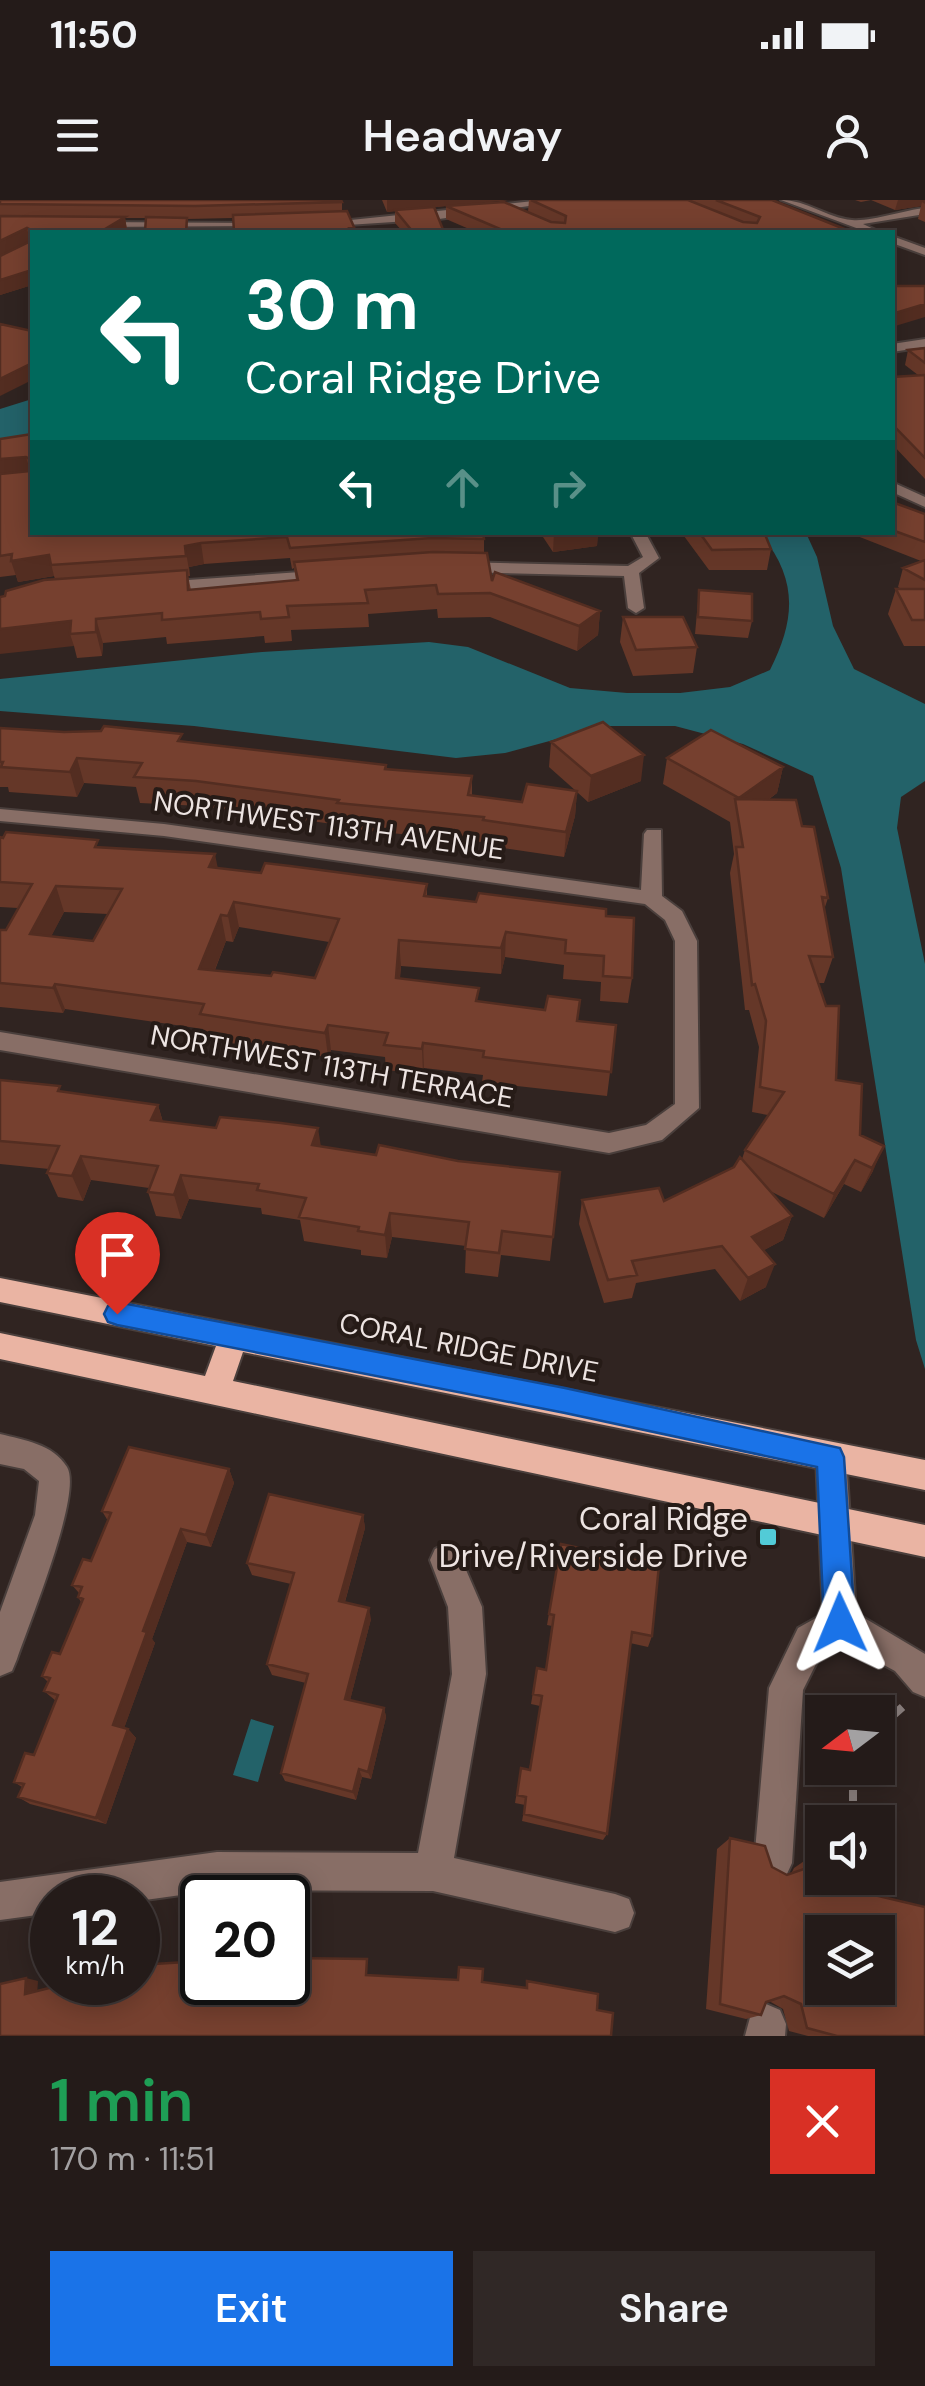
<!DOCTYPE html>
<meta charset="utf-8">
<style>
body{margin:0;font-family:"DM Sans",sans-serif;background:#302826;color:#f1f3f6;height:100vh;display:flex;flex-direction:column;font-size:38px;white-space:nowrap}
*{box-sizing:border-box;margin:0}
p{font-size:32px;color:#a3a1a2}
.icon{flex:none;width:55px;height:55px;fill:none;stroke:currentColor;stroke-width:2;stroke-linecap:round;stroke-linejoin:round}
.map{position:relative;height:1836px;overflow:hidden}
.side{display:flex;flex-direction:column;background:#241b19;flex:1}
.side>*{flex:none}
.hud{position:absolute;left:30px;top:30px;width:865px;height:305px;border-radius:0px;box-shadow:0 5px 25px #0003,0 0 0 2px #413938;background:#00695c;color:#fff;overflow:hidden}
.needle{width:65px;rotate:254deg}
.controls{position:absolute;left:805px;top:1495px;display:grid;gap:20px}
.controls a{display:grid;place-items:center;width:90px;height:90px;border-radius:0px;background:#241b19;box-shadow:0 5px 25px #0003,0 0 0 2px #413938;font-size:50px}
.speed{position:absolute;left:30px;top:1675px;display:flex;gap:20px;font-size:50px;font-weight:700;text-align:center}
.speed>*{display:grid;place-content:center;width:130px;height:130px;border-radius:50%;background:#241b19;box-shadow:0 5px 25px #0003,0 0 0 2px #413938;line-height:1}
.speed small{font-size:25px;font-weight:400}
.speed .limit{border:5px solid #111;border-radius:15px;background:#fff;color:#111}
.pin{position:absolute;display:grid;place-items:center;width:85px;height:85px;color:#fff;margin:-102px -42px;border-radius:50% 50% 50% 0;rotate:-45deg;box-shadow:0 0 10px #0007}
.pin .icon{rotate:45deg}
.me{position:absolute;width:110px;margin:-55px;rotate:359deg;stroke-linejoin:round;filter:drop-shadow(0 0 8px #0008)}
.turn{display:flex;align-items:center;gap:35px;height:210px;padding:0 50px;font-size:45px}
.turn .icon{width:130px;height:130px;stroke-width:2.5}
.turn b{display:block;font-size:70px;line-height:85px}
.lanes{display:flex;align-items:center;height:95px;padding:0 50px;background:#0003;justify-content:center;gap:50px;direction:ltr}
.lanes .off{opacity:.35}
.round{display:grid;place-items:center;flex:none;width:105px;height:105px;border-radius:0px;background:#302826}
.headline{display:flex;align-items:center;justify-content:space-between;height:170px;padding:0 50px}
h1{font-size:60px;font-weight:600;line-height:75px;color:#1e9e55}
.primary-button{display:flex;gap:20px;margin-top:auto;padding:20px 50px}
.primary-button a{flex:1;height:115px;border-radius:0px;background:#1a73e8;color:#fff;font-size:40px;font-weight:600;line-height:115px;text-align:center}
.primary-button a+a{background:#302826;color:#f1f3f6}
.status{display:flex;justify-content:space-between;align-items:center;height:70px;padding:0 50px;background:#241b19;direction:ltr}
.status svg{height:28px;fill:currentColor}
header{display:flex;justify-content:space-between;align-items:center;height:130px;padding:0 50px;background:#241b19;font-size:45px;font-weight:600}
.map>svg:first-child{display:block}
</style>
<div class="status"><b>11:50</b><svg viewBox="0 0 49 12"><path d="M0 12V9h3v3zM5 12V6h3v6zM10 12V3h3v9zM15 12V0h3v12zM26 1h20v11H26zM47 4h2v5h-2z"/></svg></div>
<header><svg class="icon" aria-label="menu" viewBox="0 0 24 24"><path d="M4 6h16M4 12h16M4 18h16"/></svg>Headway<svg class="icon" aria-label="person" viewBox="0 0 24 24"><circle cx="12" cy="8" r="4"/><path d="M4 21q1-7 8-7t8 7"/></svg></header>
<div class="map">
<svg width="925" height="1836" viewBox="0 0 925 1836">
<rect width="100%" height="100%" fill="#302421"/>
<!-- water -->
<path fill="#236269" d="M32,199V237L0,239V209Z
M760,333H806L817,357L833,426L854,469L925,504V581L901,597L897,628L925,764V1169L916,1140L841,668L813,576L743,544L675,526H605L505,553L456,558L194,526L0,511V479L262,452L429,442L468,447L570,488L627,493H680L730,487L770,470C796,418 798,379 760,333Z
M251,1519L274,1526L258,1582L233,1575Z"/>
<g fill="none" stroke-linecap="round" stroke-linejoin="round">
<defs>
<path id="minor" d="M543,0H571L439,19L317,27L312,24Z
M781,0C807,0 827,18 852,20C871,22 904,10 925,8V14L863,24L880,32H867Z
M92,22L267,23L272,26L89,27Z
M892,36L925,48V55L892,43Z
M925,139V147L892,152V144Z
M892,282L925,297V307L892,292Z
M630,332H645L659,358L639,373L644,408L636,413L628,408L624,376L459,372L451,367L459,362L628,366L643,357Z
M329,370L337,375L335,378L160,392L152,387L160,382Z
M0,609L164,624L641,690L644,634L647,630H661L662,696L682,711L697,741L699,908L662,940L609,953L0,850V832L609,933L646,925L675,904V741L665,720L645,704L164,636L0,621Z
M0,1234C24,1240 53,1244 67,1267C83,1293 28,1426 17,1459L12,1471L0,1476V1412L35,1315L39,1281L24,1269L0,1264Z
M831,1242L842,1247L846,1257L856,1413L925,1454V1497L913,1492L895,1471L840,1441L822,1452L803,1490L792,1663L786,1676L773,1682L760,1676L754,1663L769,1488L798,1428L823,1414L816,1257L820,1247Z
M446,1344L457,1349L482,1407L486,1474L454,1658L615,1694L629,1699L634,1713L629,1727L615,1732L433,1691L217,1690L138,1701V1698H52V1713L0,1720V1682L217,1652L418,1653L452,1474L448,1407L430,1360L435,1349Z
M766,1804L780,1810L786,1824L785,1836H745L752,1810Z"/>
<path id="major" d="M0,1078L925,1260V1290L243,1152L233,1181L925,1325V1357L0,1159V1133L205,1176L216,1146L0,1102Z"/>
</defs>
<!-- minor casing -->
<use href="#minor" stroke="#4a3f3c" stroke-width="4"/>
<!-- major casing -->
<use href="#major" stroke="#4a3f3c" stroke-width="4"/>
<!-- path -->
<path stroke="#8b807e" stroke-width="8" stroke-dasharray="11 11" stroke-linecap="butt" d="M878,1529L908,1502
M853,1568V1622
M853,1678V1694"/>
<!-- minor -->
<use href="#minor" fill="#886e66" fill-rule="evenodd"/>
<!-- major -->
<use href="#major" fill="#eab4a3" fill-rule="evenodd"/>
</g>
<!-- wall -->
<path fill="#653728" fill-rule="evenodd" d="M0,0L342,2V11L354,27V32H234L233,18L187,19L188,32H145L146,18H125L127,30L123,32H32V85L0,95Z
M382,0H508L434,7L444,32H403L395,23V11L387,12Z
M529,0H772L852,32H476L446,19V6L552,22L528,12Z
M855,0H925V22L918,19L921,6L895,10L871,0L861,2Z
M925,148V279L892,244V177L918,175L905,165L908,150Z
M0,239L484,339V353L492,381L600,411L598,435L577,451L490,417L438,418L437,409L368,414L369,427L291,430L292,441L265,443L264,436L167,444L166,437L103,443L102,456L77,458L74,446L5,396L55,379L54,376L18,382L16,375L0,377ZM290,358L292,369L294,368L296,380L191,390L188,376H190L189,367L204,364Z
M892,302L925,314V446H904L888,414L896,389H901L898,387L903,368L921,361L847,332H892Z
M526,332H598L597,346L553,352L541,334L528,336Z
M681,332H764L771,349L767,370H709Z
M699,390L752,421L748,438L695,434Z
M623,417L697,447L693,473L633,476L620,442Z
M0,528L184,541L386,565L387,569L472,576V595L522,602L576,591L549,567L551,542L641,581L588,602L577,592L575,616L564,657L482,645V642L340,628V625L201,606L140,603L136,587L84,583L77,597L9,592L8,587H0Z
M667,558L783,567L777,593L768,600L802,626L828,698L824,710L833,757L824,783H818L836,880L860,935L873,971L861,992L844,984L824,1018L770,991L792,1016L783,1040L764,1050L766,1087L740,1101L715,1069L636,1083L632,1098L604,1103L579,1024L582,1000L664,1001L734,967L742,959L745,950L768,915L752,912L759,847L749,810H745L730,673L734,654L730,622L663,584Z
M0,637L100,647L218,668L261,673L427,684V696L606,716L632,778L628,803L600,801L601,782L563,779L564,765L505,757L501,774L401,766L400,778L479,801L578,821L616,825L607,896L482,882L483,875L424,868L423,874L386,870L385,857L331,850L328,857L294,853L206,839L203,829L65,809L63,813L0,807V730H6L18,708L0,707ZM64,712L108,714L93,741L51,736ZM239,727L329,742L315,778L271,776L215,770L226,741L233,742Z
M0,880L62,892L158,905L163,922L376,955L458,961L560,972L550,1061L501,1055L498,1077L465,1073L466,1046L392,1037L387,1058L361,1055V1050L304,1041L300,1020L262,1014L261,1008L189,999L181,1019L156,1016L148,992L149,988L91,980L83,1001L58,997L47,973L49,969L0,964Z
M229,1269L234,1283L211,1347L187,1342L152,1439L155,1443L124,1528L128,1529L136,1538L106,1624L30,1604L18,1597L22,1587L14,1582L34,1555L56,1501L44,1491L48,1482L42,1476L60,1454L81,1402L78,1397L79,1393L72,1385L91,1361L108,1321L102,1311Z
M363,1315L365,1328L345,1402L371,1419L350,1500L384,1508L386,1517L371,1579L362,1577L356,1600L285,1581L281,1573L306,1483L272,1475L267,1464L291,1384L252,1375L247,1363Z
M561,1344L652,1436L648,1447L630,1443L607,1634L603,1640L522,1621L525,1605L515,1603L521,1568L529,1570L540,1506L531,1504L537,1468L546,1470L552,1426L547,1425Z
M730,1638L772,1667L787,1675L791,1674L794,1668L810,1657L849,1689L925,1836H808L789,1831L783,1809L769,1801L766,1802L761,1815L746,1819L706,1809L717,1649Z"/>
<!-- shaded-wall -->
<path fill="#532d21" d="M387,0H508L387,12Z
M898,0H925V4L922,2L921,6L895,10Z
M125,17L127,30L123,32H100Z
M27,28L30,41L0,56V41Z
M32,70V85L0,95V80Z
M925,104V117L892,127V114Z
M32,163V180L0,196V179Z
M26,257L32,276L0,279V259Z
M554,332H598L597,346L553,352Z
M201,343L204,364L189,367L190,376L185,346Z
M49,355L54,376L18,382L11,361Z
M600,411L598,435L577,451L579,426Z
M96,419L103,443L102,456L96,432Z
M71,421L70,434L74,446L0,454V429Z
M644,555L641,581L588,602L591,576Z
M77,558L84,583L77,597L70,572Z
M783,567L777,593L739,620V598Z
M577,591L575,616L564,657L566,632Z
M215,654L220,679L209,667Z
M56,686L64,712L39,760L30,734Z
M234,702L239,727L233,742L228,716Z
M221,715L226,741L205,794L199,769Z
M506,732L505,757L501,774V748Z
M399,740L401,766L397,803L396,778Z
M55,784L65,809L63,813L53,788Z
M328,825L331,850L328,857L325,833Z
M423,843L424,868L423,874L422,849Z
M158,905L165,930L151,920Z
M318,928L322,953L312,945Z
M884,946L873,971L861,992L872,968Z
M81,956L91,980L83,1001L72,976Z
M855,960L844,984L824,1018L834,994Z
M181,975L189,999L181,1019L174,995Z
M390,1013L392,1037L387,1058L385,1035Z
M792,1016L783,1040L744,1061L752,1037Z
M775,1064L766,1087L740,1101L748,1078Z
M229,1269L234,1283L211,1347L206,1335Z
M363,1315L365,1328L342,1412L339,1401Z
M181,1329L187,1342L152,1439L155,1443L122,1534L113,1525L143,1431Z
M369,1408L371,1419L348,1508L345,1499Z
M384,1508L386,1517L371,1579L368,1572Z
M128,1529L136,1538L106,1624L96,1618Z
M359,1569L362,1577L356,1600L353,1592Z
M26,1778L38,1781L37,1796L25,1794Z"/>
<!-- building -->
<path fill="#76402f" stroke="#532d21" stroke-width="2.5" fill-rule="evenodd" d="M0,0H341L342,2L195,6L0,4Z
M531,0H688L743,22L757,23L760,17L716,0H772L852,32H507L446,6L504,2L551,22L565,23L566,16Z
M434,7L444,32H413L395,10Z
M347,11L354,27L349,28L350,32H234L233,15Z
M0,16L125,17L100,32H32V70L0,80V56L31,41L33,31L27,28L0,41Z
M146,17L187,18L186,32H145Z
M892,86H925V104L892,114Z
M0,124L32,131V163L0,179Z
M925,148V163L908,150Z
M925,175V258L892,224V177Z
M32,234V332H483L484,339L432,338L290,348L287,337L201,343L185,346L186,356L51,365L49,355L11,361L12,354L0,356V274L29,271L31,260L26,257L0,259V239Z
M892,302L925,314V342L892,330Z
M699,332H764L771,349L712,350Z
M433,352L487,353L492,381L495,372L600,411L579,426L490,393L438,394L436,385L365,390L368,403L287,406L289,417L261,419L260,412L162,420V413L96,419V432L70,434L71,421L0,429V397L5,396L6,391L44,380L187,370L188,390L298,380L294,362Z
M925,360V380L903,368Z
M896,389H925V420H912Z
M699,390L752,394V421L698,417Z
M623,417H683L697,447L636,450Z
M603,522L644,555L591,576L551,542Z
M104,526L182,534L178,541L386,565L385,569L472,576L468,595L522,602L527,584L577,591L566,632L483,620L484,617L337,603L339,600L196,581L134,577L142,563L77,558L70,572L1,567L3,562H0V528L64,532L101,531Z
M711,530L783,567L739,598L667,558Z
M735,599L796,600L802,626L814,627L828,698L822,697L833,757L809,756L826,806H839L836,880L862,884L860,935L884,946L872,968L855,960L834,994L745,950L784,892L760,887L766,821L755,784L752,785L736,647H743Z
M6,632L98,640L95,647L215,654L209,667L261,673L265,663L290,666L427,684L424,696L476,702L479,693L606,709V716L634,718L632,778L603,776L604,756L565,753L566,740L506,732L501,748L399,740L396,778L479,788L476,801L545,810L548,796L580,800L577,821L616,825L611,872L483,857L484,851L423,843L422,849L384,845L388,833L328,825L325,833L290,828L200,814L204,804L55,784L53,788L0,783V730H6L32,684L0,682V637L3,638ZM56,686L122,689L93,741L30,734ZM234,702L339,719L315,778L273,772L271,776L199,769L221,715L228,716Z
M0,880L60,886L58,891L158,905L151,920L216,928L220,917L281,923L318,928L312,945L376,955L379,945L458,961L560,972L553,1037L502,1031L499,1053L465,1049L469,1022L390,1013L385,1035L358,1031L359,1027L299,1017L306,998L257,990L259,984L181,975L174,995L148,992L158,966L81,956L72,976L47,973L59,946L0,941Z
M740,957L792,1016L752,1037L775,1064L748,1078L722,1046L632,1061L637,1075L608,1080L582,1000L659,988L664,1001L734,967Z
M129,1247L229,1269L206,1335L181,1329L143,1431L147,1432L113,1525L128,1529L96,1618L18,1597L24,1584L14,1582L25,1553L34,1555L58,1495L44,1491L50,1478L42,1476L52,1452L60,1454L83,1399L78,1397L82,1387L72,1385L83,1359L91,1361L111,1313L102,1311Z
M269,1294L363,1315L339,1401L369,1408L345,1499L384,1508L368,1572L359,1569L353,1592L281,1573L308,1474L267,1464L294,1373L247,1363Z
M561,1344L659,1365L652,1436L632,1432L607,1634L524,1614L526,1597L517,1595L521,1568L530,1570L542,1496L533,1494L537,1468L546,1470L554,1415L549,1414Z
M730,1638L765,1646L772,1667L787,1675L804,1669L810,1657L822,1660V1678H849V1689L925,1707V1836H837L807,1828L801,1804L784,1796L766,1802L761,1815L720,1804ZM822,1732H878V1788H822Z
M288,1758L367,1759L366,1775L458,1780L459,1767L483,1769L482,1782L527,1788V1781L598,1794L597,1810L613,1813L611,1836H0V1784L26,1778L25,1794L73,1782H138V1765L202,1761V1782H288Z"/>
<!-- route -->
<path fill="#1a73e8" stroke="#114b97" stroke-width="2.5" d="M117,1102L565,1188L840,1248L844,1257L855,1423L851,1434L840,1438L829,1434L824,1423L817,1267L565,1213L117,1125L108,1122L104,1114L108,1106Z"/>
<!-- markers -->
<rect fill="#52cbd7" stroke="#261b17" stroke-width="4" x="758" y="1327" width="20" height="20" rx="5"/>
<g text-anchor="middle" stroke-width="8" stroke-linejoin="round" paint-order="stroke">
<!-- street labels -->
<g font-size="28" fill="#ede4e2" stroke="#261b17">
<text transform="translate(329 625) rotate(8)" y="10">NORTHWEST 113TH AVENUE</text>
<text transform="translate(332 866) rotate(10)" y="10">NORTHWEST 113TH TERRACE</text>
<text transform="translate(469 1147) rotate(11)" y="10">CORAL RIDGE DRIVE</text>
</g>
<!-- near-poi labels -->
<g font-size="32" fill="#ede4e2" stroke="#261b17" text-anchor="end">
<text x="748" y="1330">Coral Ridge<tspan x="748" dy="37">Drive/Riverside Drive</tspan></text>
</g>
</g>
</svg>
<div class="controls">
<a><svg class="needle" viewBox="-14 -14 28 28"><path d="M0-13l5 13h-10z" fill="#e53935"/><path d="M0 13l5-13h-10z" fill="#a3a1a2"/></svg></a>
<a><svg class="icon" aria-label="sound" viewBox="0 0 24 24"><path d="M4 9h4l5-4v14l-5-4H4zM17 9q2 3 0 6"/></svg></a>
<a><svg class="icon" aria-label="layers" viewBox="0 0 24 24"><path d="M12 4l9 5-9 5-9-5zM3 14l9 5 9-5"/></svg></a>
</div>
<div class="speed"><div>12<small>km/h</small></div><div class="limit">20</div></div>
<div class="pin" style="left:117px;top:1114px;background:#d93025"><svg class="icon" aria-label="arrive" viewBox="0 0 24 24"><path d="M6 21V4h12l-3 4 3 4H6"/></svg></div>
<svg class="me" style="left:840px;top:1423px" viewBox="-20 -20 40 40"><path d="M0-17L14 15 0 8-14 15z" fill="#1a73e8" stroke="#fff" stroke-width="4"/></svg>
<div class="hud">
<div class="turn"><svg class="icon" aria-label="left" viewBox="0 0 24 24"><path d="M17 20v-9H6M10 6l-5 5 5 5"/></svg><div><b>30 m</b>Coral Ridge Drive</div></div>
<div class="lanes"><svg class="icon" aria-label="left" viewBox="0 0 24 24"><path d="M17 20v-9H6M10 6l-5 5 5 5"/></svg><svg class="icon off" aria-label="ahead" viewBox="0 0 24 24"><path d="M12 20V5M6 11l6-6 6 6"/></svg><svg class="icon off" aria-label="right" viewBox="0 0 24 24"><path d="M7 20v-9h11M14 6l5 5-5 5"/></svg></div>
</div>
</div>
<section class="side">
<div class="headline"><div><h1>1 min</h1><p>170 m · 11:51</p></div><a class="round" style="background:#d93025;color:#fff"><svg class="icon" aria-label="close" viewBox="0 0 24 24"><path d="M6 6l12 12M18 6L6 18"/></svg></a></div>
<div class="primary-button"><a>Exit</a><a>Share</a></div>
</section>
